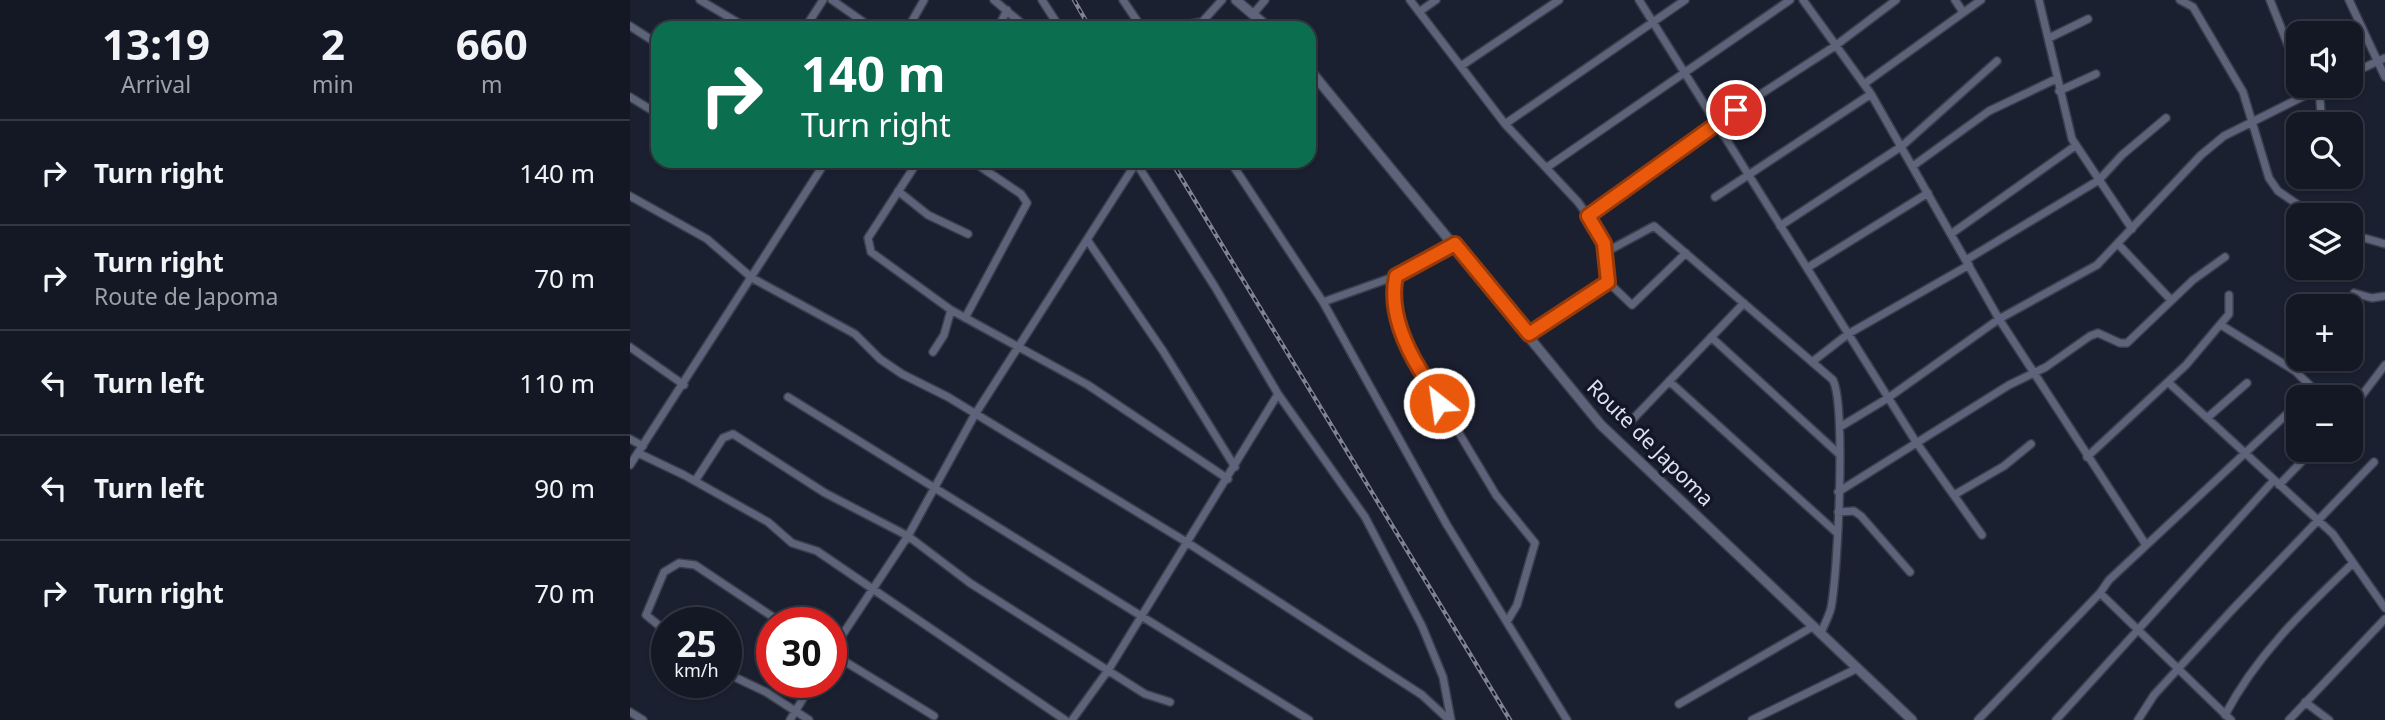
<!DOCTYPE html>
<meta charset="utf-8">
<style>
body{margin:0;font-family:"Noto Sans",sans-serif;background:#1d212d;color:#f1f3f6;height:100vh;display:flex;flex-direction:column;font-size:26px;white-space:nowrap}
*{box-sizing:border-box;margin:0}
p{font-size:23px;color:#9da0a7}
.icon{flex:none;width:38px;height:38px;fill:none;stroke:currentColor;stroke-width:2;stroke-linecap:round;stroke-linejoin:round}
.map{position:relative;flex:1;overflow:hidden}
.sheet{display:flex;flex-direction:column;background:#141825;width:630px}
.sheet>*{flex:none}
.hud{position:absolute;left:21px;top:21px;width:665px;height:147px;border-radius:21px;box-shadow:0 2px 5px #0004,0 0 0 2px #333742;background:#0b6e4f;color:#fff;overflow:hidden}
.fabs{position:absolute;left:1656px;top:21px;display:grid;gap:14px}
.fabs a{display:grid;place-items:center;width:77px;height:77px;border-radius:14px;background:#141825;box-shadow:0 2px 5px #0004,0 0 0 2px #333742;font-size:35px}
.speed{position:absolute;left:21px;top:607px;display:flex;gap:14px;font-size:35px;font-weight:700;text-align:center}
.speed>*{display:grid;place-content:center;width:91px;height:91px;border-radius:50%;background:#141825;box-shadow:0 2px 5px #0004,0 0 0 2px #333742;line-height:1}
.speed small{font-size:18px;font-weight:400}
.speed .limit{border:10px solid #d22;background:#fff;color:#111}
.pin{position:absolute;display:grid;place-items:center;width:60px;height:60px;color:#fff;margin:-30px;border:4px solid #fff;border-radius:50%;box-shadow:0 2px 7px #0007}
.me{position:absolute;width:77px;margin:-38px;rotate:330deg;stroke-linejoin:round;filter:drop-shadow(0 0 5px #0008)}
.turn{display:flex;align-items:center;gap:24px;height:147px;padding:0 35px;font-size:32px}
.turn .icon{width:91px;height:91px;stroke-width:2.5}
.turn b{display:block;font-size:49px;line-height:60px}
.eta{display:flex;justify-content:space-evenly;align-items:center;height:119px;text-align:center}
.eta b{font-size:42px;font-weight:700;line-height:49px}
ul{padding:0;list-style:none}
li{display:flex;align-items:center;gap:21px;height:105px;padding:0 35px;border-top:2px solid #333742}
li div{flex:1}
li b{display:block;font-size:26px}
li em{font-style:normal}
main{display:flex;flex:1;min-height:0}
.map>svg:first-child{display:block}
</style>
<main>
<section class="sheet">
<div class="eta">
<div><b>13:19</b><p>Arrival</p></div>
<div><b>2</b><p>min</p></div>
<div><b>660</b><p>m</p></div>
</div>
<ul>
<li><svg class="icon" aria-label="right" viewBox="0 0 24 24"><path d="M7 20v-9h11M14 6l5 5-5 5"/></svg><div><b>Turn right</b></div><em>140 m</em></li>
<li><svg class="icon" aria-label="right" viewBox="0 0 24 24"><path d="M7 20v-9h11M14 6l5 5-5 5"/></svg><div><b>Turn right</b><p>Route de Japoma</p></div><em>70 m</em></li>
<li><svg class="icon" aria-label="left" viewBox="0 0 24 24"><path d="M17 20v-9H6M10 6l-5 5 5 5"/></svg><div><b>Turn left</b></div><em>110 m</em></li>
<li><svg class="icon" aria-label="left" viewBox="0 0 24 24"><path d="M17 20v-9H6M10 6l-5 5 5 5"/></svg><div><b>Turn left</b></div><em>90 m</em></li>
<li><svg class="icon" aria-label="right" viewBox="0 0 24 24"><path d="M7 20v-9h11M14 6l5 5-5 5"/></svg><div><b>Turn right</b></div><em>70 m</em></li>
</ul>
</section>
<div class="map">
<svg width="1755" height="720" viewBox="0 0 1755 720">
<rect width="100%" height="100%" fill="#1b2031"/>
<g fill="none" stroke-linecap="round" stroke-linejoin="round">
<defs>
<path id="minor" d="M70,0L117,28
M202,0L242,28
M364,0L397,28
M412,0L430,28
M493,0L512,28
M780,0L875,124L948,202L966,227L974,243L978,282L1002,305L1056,253
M1009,0L1286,442L1352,535
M1173,0L1241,94L1369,319L1516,545
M1325,0L1333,12
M1409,0L1442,139L1502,229
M1550,0L1563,7L1613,92L1639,178L1648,191L1683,215
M1640,0L1668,70
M1719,0L1755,77
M789,12L806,0
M624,13L635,0
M0,26L28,44
M175,28L193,0
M278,28L294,0
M368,28L377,10
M537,28L572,22L592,0
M1419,38L1458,19
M831,66L929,0
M1720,74L1755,58
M1234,84L1351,0
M1689,88L1691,113L1698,124
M1429,91L1466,74
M0,97L28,114
M875,124L1055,0
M288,161L238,238L241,252L321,310L458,385L598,479
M505,161L585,287L648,394L735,517L792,626L813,677L821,720
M600,161L693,302L817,525L937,720
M1283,166L1359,111L1426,79
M916,168L1160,0
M268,191L298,215L338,234
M0,196L77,239L122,278L225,334L250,359L272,374L318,397L558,543L792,695L819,720
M1085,197L1241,94
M958,217L1086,123L1205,46L1266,0
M1150,226L1272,146L1367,61
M1321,234L1445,146
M1720,234L1755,244
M458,241L533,351L605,467
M1489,245L1541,300
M974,253L1024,226L1203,380C1216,407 1208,573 1201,608C1199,616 1194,625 1191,633
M1336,260L1469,180L1492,155L1536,118
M1177,268L1298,193
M766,276L763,303L780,351L866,495L905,543L887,605L878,620
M1724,293L1742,298L1755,296
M693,302L766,276L825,244
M335,318L397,203L391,194L342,161
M1591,325L1665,371L1692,397
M899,334L978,282
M1081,337L1209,454
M0,347L54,385
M303,352L314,335L321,310
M1182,362L1218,334L1339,265
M1039,381L1207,533
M1539,383L1703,534L1755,608
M158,397L679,720
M1720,411L1755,365
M1577,418L1617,383
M1003,419L1114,303
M1210,427L1258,398L1369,319L1467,265L1571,155L1594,136L1694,86
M0,439L13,446
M8,453L54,475L138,522L162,543L187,551L435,720
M1457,457L1556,365L1599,314V295
M0,465L196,161
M65,481L93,438L103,434L195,493L278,536L340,583L515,694L540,702
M1649,485L1683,450
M1208,492L1379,385L1416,367L1460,336L1468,333L1490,343H1497L1563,280L1595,257
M1324,495L1374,466L1401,444
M1208,512L1224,511L1231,516L1280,572
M1470,593L1601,720
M37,632L16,615L34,572L49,563L65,565L152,623
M201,652L278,536L344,416L506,163
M201,653L304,716
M96,673L136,692L179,720
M1675,702L1699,720
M1049,704L1184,626
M0,712L13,720
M1595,715C1627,654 1674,610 1723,563
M160,720L183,682
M442,720L479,669L648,394
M1122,720L1228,668
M1348,720L1470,593L1479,580L1658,413
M1426,720L1644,480
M1508,720L1524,695L1602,610L1744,462
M1659,720L1755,619"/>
<path id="tertiary" d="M606,0L639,28
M679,69L971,425L1282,720"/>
</defs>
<!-- minor casing -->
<use href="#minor" stroke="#3a3d4b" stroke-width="10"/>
<!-- tertiary casing -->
<use href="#tertiary" stroke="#3a3d4b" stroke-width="12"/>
<!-- minor -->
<use href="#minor" stroke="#5d6479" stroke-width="7"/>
<!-- tertiary -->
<use href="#tertiary" stroke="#5d6479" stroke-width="9"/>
<defs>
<path id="rail" d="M444,0L460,28
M541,161L880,720"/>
</defs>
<!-- rail casing -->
<use href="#rail" stroke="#7f8392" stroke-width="4.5"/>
<!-- rail -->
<use href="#rail" stroke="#121627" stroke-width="2" stroke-dasharray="5" stroke-linecap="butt"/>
</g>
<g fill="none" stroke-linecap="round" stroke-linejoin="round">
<defs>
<path id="route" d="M809,403C806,389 797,382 790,370C773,342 759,308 766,276L825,244L899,334L978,282L974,243L958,216L1106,110"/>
</defs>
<!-- route casing -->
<use href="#route" stroke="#983908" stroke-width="18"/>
<!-- route -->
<use href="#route" stroke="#ea580c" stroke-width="12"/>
</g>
<g text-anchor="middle" stroke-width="7" stroke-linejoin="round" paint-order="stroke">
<!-- street labels -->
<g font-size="21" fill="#dde1ed" stroke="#121627">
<text transform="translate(1020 443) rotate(45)" y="7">Route de Japoma</text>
</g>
</g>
</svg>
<div class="fabs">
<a><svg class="icon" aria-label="sound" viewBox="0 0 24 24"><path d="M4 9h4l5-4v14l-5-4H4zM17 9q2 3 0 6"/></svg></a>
<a><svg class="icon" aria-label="search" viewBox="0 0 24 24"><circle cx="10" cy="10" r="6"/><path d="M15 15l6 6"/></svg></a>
<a><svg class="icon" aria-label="layers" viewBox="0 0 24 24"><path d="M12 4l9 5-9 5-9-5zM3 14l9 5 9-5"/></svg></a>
<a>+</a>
<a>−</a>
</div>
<div class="speed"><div>25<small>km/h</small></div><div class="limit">30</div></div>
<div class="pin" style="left:1106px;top:110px;background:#d93025"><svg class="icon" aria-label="arrive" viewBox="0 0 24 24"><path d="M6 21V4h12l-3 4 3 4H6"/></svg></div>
<svg class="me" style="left:809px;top:403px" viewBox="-20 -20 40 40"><circle r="17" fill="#ea580c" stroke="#fff" stroke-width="3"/><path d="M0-11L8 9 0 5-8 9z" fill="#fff"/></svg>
<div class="hud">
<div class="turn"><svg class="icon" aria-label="right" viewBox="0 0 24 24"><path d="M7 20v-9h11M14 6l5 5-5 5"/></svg><div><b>140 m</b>Turn right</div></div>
</div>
</div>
</main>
